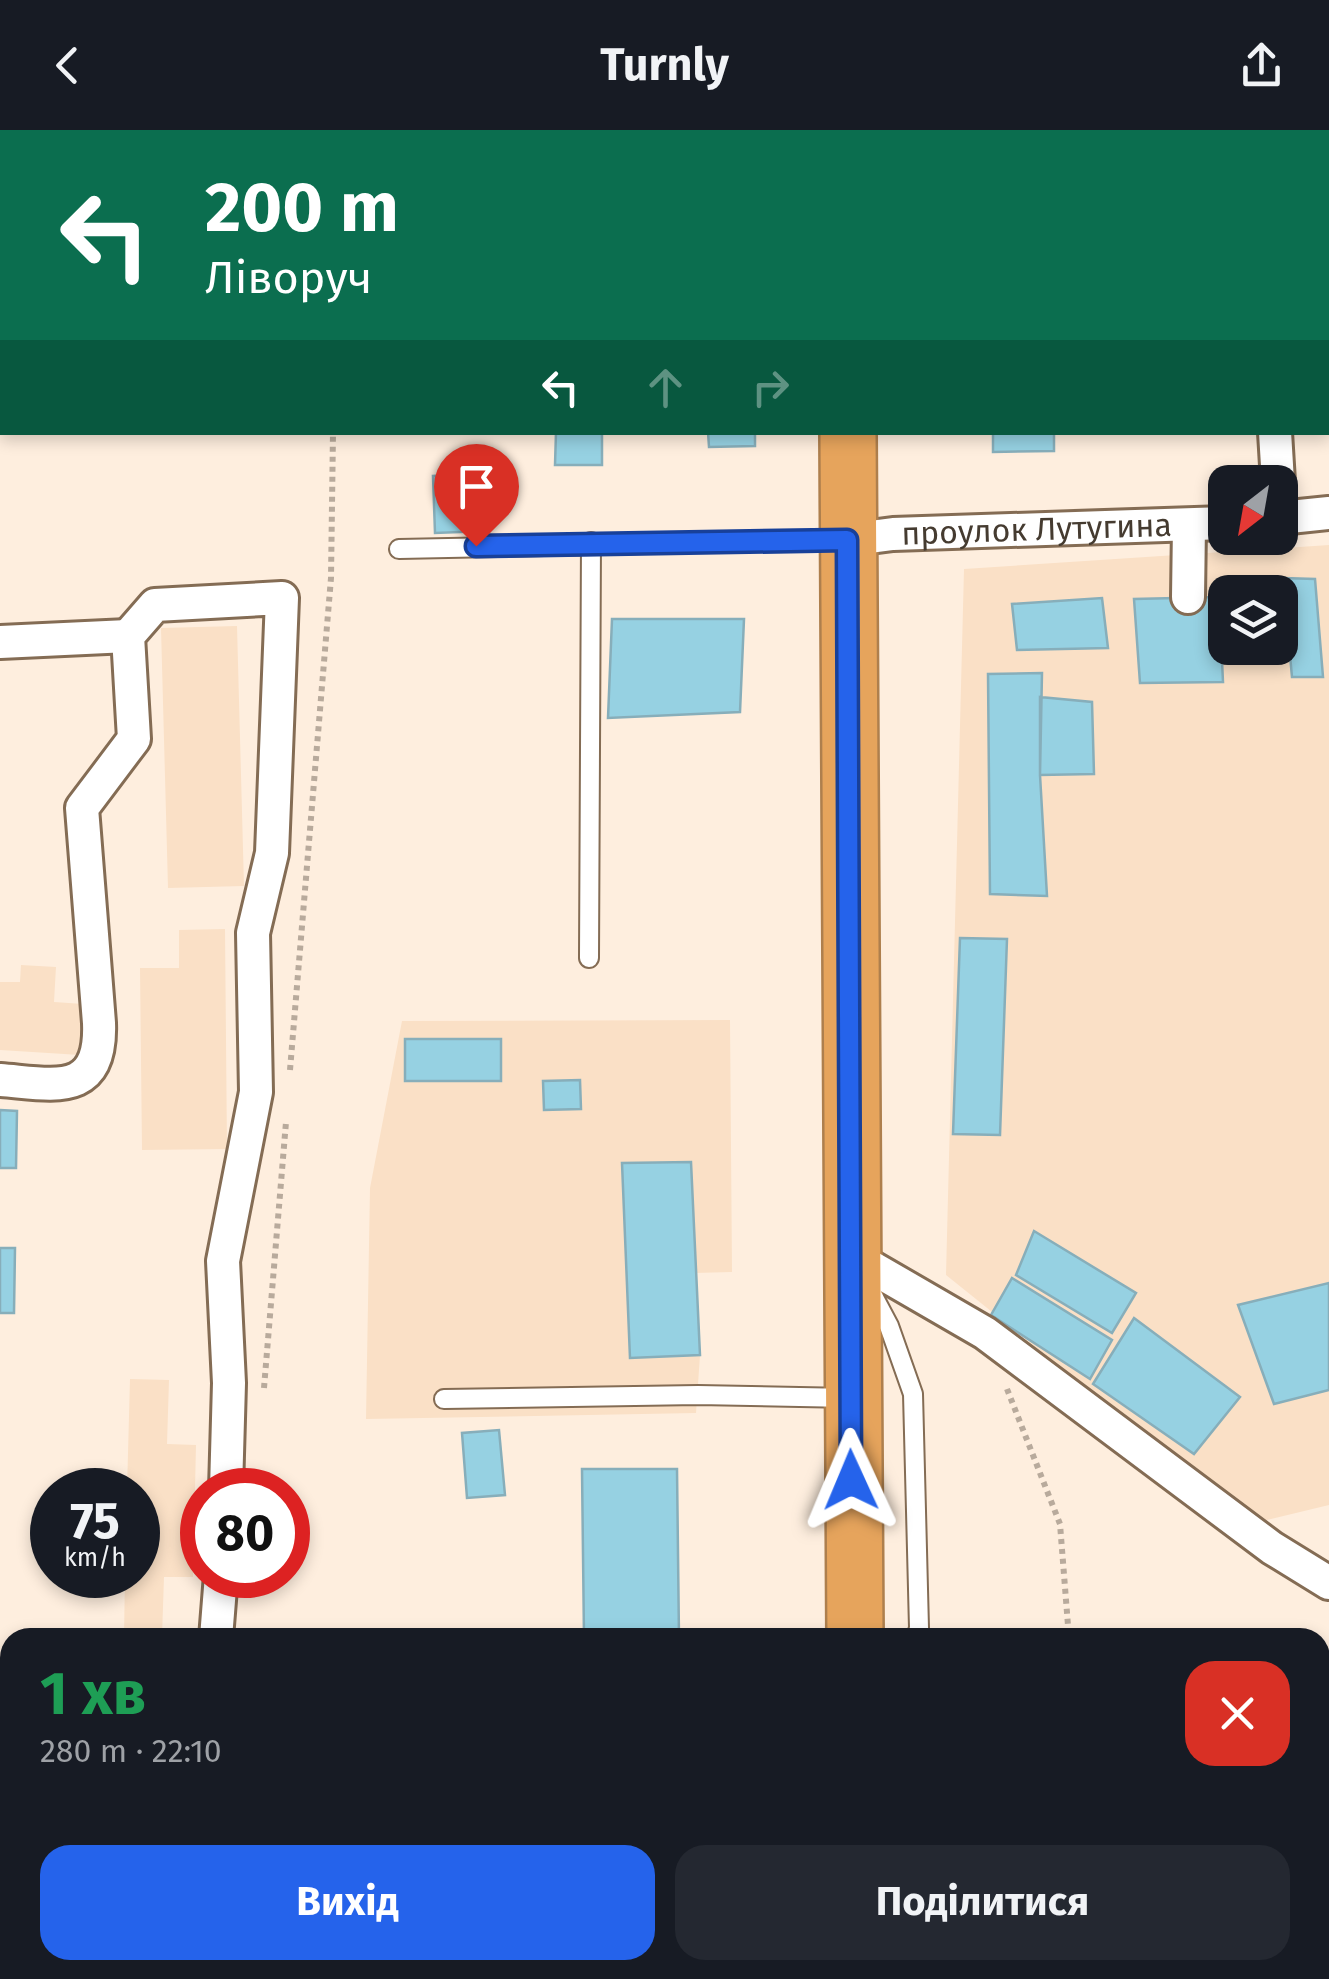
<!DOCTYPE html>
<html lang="uk">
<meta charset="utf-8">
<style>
body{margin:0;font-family:"Fira Sans",sans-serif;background:#242831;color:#f1f3f6;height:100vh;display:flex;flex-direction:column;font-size:38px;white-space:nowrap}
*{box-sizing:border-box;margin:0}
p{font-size:32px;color:#9ea1a6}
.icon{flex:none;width:55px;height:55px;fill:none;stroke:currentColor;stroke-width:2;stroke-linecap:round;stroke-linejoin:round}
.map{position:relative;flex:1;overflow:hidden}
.sheet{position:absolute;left:0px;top:1498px;width:1330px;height:352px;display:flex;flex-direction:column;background:#171b24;border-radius:30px 30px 0 0;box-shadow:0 5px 15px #0003}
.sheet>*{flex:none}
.top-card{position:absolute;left:0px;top:0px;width:1330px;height:305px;box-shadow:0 5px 15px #0003;background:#0b6e4f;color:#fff;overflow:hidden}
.needle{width:65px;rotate:211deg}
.fabs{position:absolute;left:1208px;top:335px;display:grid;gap:20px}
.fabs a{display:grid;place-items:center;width:90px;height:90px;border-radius:20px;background:#171b24;box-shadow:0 5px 15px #0003;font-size:50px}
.speed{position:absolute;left:30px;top:1338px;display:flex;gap:20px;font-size:50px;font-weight:700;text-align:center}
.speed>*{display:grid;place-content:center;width:130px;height:130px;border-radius:50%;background:#171b24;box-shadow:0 5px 15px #0003;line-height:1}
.speed small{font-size:25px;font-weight:400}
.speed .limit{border:15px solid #d22;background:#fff;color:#111}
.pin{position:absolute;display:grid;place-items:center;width:85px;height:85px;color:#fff;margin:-102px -42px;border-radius:50% 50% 50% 0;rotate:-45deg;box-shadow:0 0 10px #0007}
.pin .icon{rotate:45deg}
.me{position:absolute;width:110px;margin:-55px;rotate:359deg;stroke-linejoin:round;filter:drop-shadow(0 0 8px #0008)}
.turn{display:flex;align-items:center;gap:35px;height:210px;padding:0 40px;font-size:45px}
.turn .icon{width:130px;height:130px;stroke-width:2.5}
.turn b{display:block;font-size:70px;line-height:85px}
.lanes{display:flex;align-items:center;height:95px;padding:0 40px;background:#0003;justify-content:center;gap:50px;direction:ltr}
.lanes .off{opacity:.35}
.round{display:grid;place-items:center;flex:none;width:105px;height:105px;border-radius:30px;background:#242831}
.headline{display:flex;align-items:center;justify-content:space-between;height:170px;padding:0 40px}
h1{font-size:60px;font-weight:700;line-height:75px;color:#1e9e55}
.primary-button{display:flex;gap:20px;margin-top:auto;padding:20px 40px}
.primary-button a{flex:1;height:115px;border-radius:30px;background:#2563eb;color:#fff;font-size:40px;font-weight:700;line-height:115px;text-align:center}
.primary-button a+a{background:#242831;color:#f1f3f6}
header{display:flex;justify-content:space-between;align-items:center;height:130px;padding:0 40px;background:#171b24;font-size:45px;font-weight:700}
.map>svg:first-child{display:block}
</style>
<header><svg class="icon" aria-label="back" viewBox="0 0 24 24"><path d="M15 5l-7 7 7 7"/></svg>Turnly<svg class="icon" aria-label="share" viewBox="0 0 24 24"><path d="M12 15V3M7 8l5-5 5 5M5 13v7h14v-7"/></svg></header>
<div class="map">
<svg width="1329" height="1849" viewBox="0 0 1329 1849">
<rect width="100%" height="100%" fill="#feeede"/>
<!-- built -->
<path fill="#fae0c6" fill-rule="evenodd" d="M1329,415V1375L1255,1393L946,1145L964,439ZM1225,462H1280V518H1225Z
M237,496L244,756L168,758L161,498Z
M225,799L227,1019L142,1020L140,838H179V800Z
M21,835L56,837L54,872L83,874L80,925L0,920V852H20Z
M730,890L732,1142L694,1143L700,1225L696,1283L366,1289L370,1058L402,891Z
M130,1249L169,1250L167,1314L196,1315L193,1447H164L162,1507H124L125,1445H138V1360H127Z
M6,1722H10V1806H4Z"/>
<!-- building -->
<path fill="#96d1e2" stroke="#87aeba" stroke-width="2.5" d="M556,302H602V335H555Z
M708,302H755V316L709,317Z
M993,302H1054V321L993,322Z
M484,343L486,401L435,403L433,346Z
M1283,448L1315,449L1323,547H1292Z
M1219,467L1223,552L1140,553L1134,469Z
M1102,468L1108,518L1017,520L1012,474Z
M612,489H744L740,582L608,588Z
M1042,543L1040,645L1047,766L990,764L988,544Z
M1040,567L1092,572L1094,644L1040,645Z
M960,808L1007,809L1000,1005L953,1004Z
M405,909H501V951H405Z
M580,950L581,979L544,980L543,951Z
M0,980L17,981L16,1038H0Z
M691,1032L700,1225L630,1228L622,1033Z
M1034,1101L1136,1163L1112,1203L1016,1145Z
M0,1118H15L14,1183H0Z
M1012,1148L1112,1210L1090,1249L991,1185Z
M1329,1153V1260L1274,1274L1238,1175Z
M1134,1188L1240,1267L1194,1324L1093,1254Z
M499,1300L505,1365L467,1368L462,1303Z
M582,1339H677L679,1508H584Z"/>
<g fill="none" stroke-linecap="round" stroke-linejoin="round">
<defs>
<path id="lane" d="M399,419L841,410
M589,828L591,412
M871,1162L889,1196L913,1264L919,1498L916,1508
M444,1269L698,1265L850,1268"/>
<g id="street">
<path d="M1229,0V2"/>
<path d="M1275,302L1278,352"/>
<path d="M1280,388L1329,383"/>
<path id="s1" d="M847,410L893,404L1225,393"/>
<path d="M1188,467L1189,396"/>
<path d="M0,512L128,506"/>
<path d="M0,950C54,954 102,968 99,893L82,678L134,609L128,506L155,475L282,468L272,723L253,803L256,962L223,1131L229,1253L226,1360"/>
<path d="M852,1126L985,1203L1272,1418L1329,1453"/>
<path d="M216,1508L221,1445"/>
<path d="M173,1849L174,1840"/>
</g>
<path id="highway" d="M846,0V2
M848,302L855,1508
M845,1849V1840"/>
</defs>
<!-- lane casing -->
<use href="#lane" stroke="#846c54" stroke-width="22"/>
<!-- street casing -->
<use href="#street" stroke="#846c54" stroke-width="38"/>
<!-- highway casing -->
<use href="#highway" stroke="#ae7f4d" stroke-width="60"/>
<!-- path -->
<path stroke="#b8aa9c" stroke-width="6" stroke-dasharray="5 5" stroke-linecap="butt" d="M336,2V0
M290,940L331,448L333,302
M264,1258L286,992
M1007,1259L1060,1394L1069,1508
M1157,1840L1159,1849
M215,1849L216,1840"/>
<!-- lane -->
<use href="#lane" stroke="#fff" stroke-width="18"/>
<!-- street -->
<use href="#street" stroke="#fff" stroke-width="32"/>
<!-- highway -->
<use href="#highway" stroke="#e6a45c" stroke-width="55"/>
</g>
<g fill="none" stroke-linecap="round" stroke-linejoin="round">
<defs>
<path id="route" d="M476,416L847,410L851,1350"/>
</defs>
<!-- route casing -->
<use href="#route" stroke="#184099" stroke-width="25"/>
<!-- route -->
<use href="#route" stroke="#2563eb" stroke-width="18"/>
</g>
<g text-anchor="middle" stroke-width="10" stroke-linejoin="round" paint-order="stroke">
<!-- street labels -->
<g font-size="32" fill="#453b30" stroke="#fff">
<text dy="11" stroke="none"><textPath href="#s1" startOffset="190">проулок Лутугина</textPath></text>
</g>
</g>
</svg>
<div class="fabs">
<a><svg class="needle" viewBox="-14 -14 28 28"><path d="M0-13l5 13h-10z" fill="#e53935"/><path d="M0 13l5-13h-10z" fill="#9ea1a6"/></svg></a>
<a><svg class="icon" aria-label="layers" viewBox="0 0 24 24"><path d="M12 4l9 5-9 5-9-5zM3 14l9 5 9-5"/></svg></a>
</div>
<div class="speed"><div>75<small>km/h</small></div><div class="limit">80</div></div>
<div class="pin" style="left:476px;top:416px;background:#d93025"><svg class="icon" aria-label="arrive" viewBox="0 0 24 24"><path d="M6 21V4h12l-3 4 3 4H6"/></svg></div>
<svg class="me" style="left:851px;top:1350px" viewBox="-20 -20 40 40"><path d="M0-17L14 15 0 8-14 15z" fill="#2563eb" stroke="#fff" stroke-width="4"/></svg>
<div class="top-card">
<div class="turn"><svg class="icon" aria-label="left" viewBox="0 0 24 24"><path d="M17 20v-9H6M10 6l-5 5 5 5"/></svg><div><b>200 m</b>Ліворуч</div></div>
<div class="lanes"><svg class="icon" aria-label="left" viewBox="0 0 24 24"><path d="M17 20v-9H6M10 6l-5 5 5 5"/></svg><svg class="icon off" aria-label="ahead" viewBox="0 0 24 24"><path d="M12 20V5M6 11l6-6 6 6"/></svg><svg class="icon off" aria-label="right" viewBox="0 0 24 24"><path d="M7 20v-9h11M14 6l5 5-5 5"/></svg></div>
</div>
<section class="sheet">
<div class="headline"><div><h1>1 хв</h1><p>280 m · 22:10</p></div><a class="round" style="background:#d93025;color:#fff"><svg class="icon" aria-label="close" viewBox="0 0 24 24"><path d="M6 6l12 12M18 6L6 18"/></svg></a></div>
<div class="primary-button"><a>Вихід</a><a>Поділитися</a></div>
</section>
</div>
